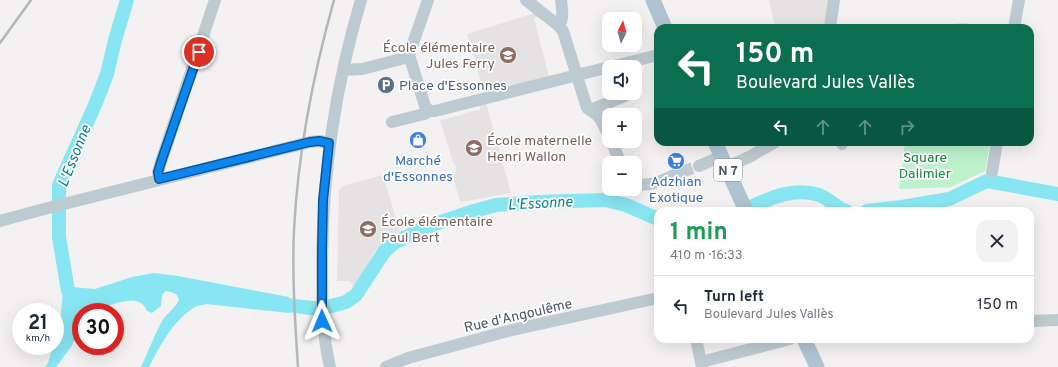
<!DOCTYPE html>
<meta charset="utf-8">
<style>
body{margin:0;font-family:Overpass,sans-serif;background:#f2f2f3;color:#1f2937;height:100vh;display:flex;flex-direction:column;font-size:15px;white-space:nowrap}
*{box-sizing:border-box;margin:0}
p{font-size:13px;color:#747a83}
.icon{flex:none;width:22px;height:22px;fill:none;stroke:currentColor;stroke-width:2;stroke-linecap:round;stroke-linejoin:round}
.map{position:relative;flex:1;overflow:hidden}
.drawer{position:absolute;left:654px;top:207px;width:380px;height:136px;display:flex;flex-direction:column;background:#fff;border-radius:12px;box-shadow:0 4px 16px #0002}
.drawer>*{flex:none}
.banner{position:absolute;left:654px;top:24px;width:380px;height:122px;border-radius:12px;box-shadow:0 4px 16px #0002;background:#0b6e4f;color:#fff;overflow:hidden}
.needle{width:26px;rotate:5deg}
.controls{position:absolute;left:602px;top:12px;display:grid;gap:8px}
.controls a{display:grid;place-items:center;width:40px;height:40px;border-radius:8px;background:#fff;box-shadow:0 4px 16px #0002;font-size:20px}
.speed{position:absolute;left:12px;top:303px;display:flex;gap:8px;font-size:20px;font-weight:700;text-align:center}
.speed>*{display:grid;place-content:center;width:52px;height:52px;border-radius:50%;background:#fff;box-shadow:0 4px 16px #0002;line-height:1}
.speed small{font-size:10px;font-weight:400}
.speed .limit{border:6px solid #d22;background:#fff;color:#111}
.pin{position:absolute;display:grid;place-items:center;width:34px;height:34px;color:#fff;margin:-17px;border:2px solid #fff;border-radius:50%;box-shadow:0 1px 4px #0007}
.me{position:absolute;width:44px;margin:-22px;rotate:359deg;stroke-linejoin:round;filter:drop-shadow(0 0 3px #0008)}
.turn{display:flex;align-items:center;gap:14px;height:84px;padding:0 16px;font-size:18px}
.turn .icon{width:52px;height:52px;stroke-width:2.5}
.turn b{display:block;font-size:28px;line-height:34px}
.lanes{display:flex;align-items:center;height:38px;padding:0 16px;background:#0003;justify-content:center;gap:20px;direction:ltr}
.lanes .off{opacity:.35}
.round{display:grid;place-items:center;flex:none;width:42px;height:42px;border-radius:12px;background:#f2f2f3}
.summary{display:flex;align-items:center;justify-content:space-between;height:68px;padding:0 16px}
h1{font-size:24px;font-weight:700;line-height:30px;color:#1e9e55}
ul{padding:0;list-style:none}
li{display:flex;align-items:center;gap:12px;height:60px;padding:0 16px;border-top:1px solid #e0e1e3}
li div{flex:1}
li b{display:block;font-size:15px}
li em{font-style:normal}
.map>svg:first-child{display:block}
</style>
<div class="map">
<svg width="1058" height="367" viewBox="0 0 1058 367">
<rect width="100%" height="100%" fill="#f3f1f1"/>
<!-- education -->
<path fill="#e4e2e3" d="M769,0H828L825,28H776L771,11Z
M535,13L538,16L534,18L549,77L484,94L467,34Z
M486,103L511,193L461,202L459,198L453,177L457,168L453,162L440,120L454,117V116H458L469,112L480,110L479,104Z
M383,175L400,232L386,241L374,252L362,277L354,287L349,281H337L339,190L343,186Z"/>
<!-- green -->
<path fill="#bdf2cd" d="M963,23L1000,28H920V27Z
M905,142H990L985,171L951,187L899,189Z"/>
<!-- water -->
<path fill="#88e6f2" d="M65,272L71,287L95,289L132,277L154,273L178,276L289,297V313L207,304C204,305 199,305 195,307C173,320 160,346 149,367H141C148,352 154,336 162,321C167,313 177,307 179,299L177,295C162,286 162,294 161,306L152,313L147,311C141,293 116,303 102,308C100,309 99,311 97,312C93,313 85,312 81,312V328L71,347L56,367H45L48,363L53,346H55V340L60,322Z"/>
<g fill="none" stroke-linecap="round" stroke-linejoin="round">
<!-- river -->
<path stroke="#88e6f2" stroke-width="14" d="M742,211C766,200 792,186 819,195C830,199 836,208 846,211
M867,211L902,207L949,199L987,181L1058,194
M68,291L59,237V185L95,105L107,74L115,40L127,0
M271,303L311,308H324L346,302L356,295L384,252L394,243L423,228L474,211L496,205L538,202L605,200L626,205L658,219"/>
<!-- minor-tunnel -->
<path stroke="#c8cacd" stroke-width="12" stroke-dasharray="12 6" stroke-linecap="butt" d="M681,172L699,166"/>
<!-- minor -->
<path stroke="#becad1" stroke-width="12" d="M428,0L409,55L425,106L429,111
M526,0L559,26L563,31L587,108L596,114L601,120L609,136
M559,26C564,18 562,9 561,0
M830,28L834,0
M1014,28L1019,0
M610,67L658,55
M343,70L362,69L409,57
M590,110L625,96
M429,111H435L609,67
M392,122L424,114L429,111
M611,141L621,163
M841,142L842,144
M699,166L722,156
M727,167L751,156L775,142
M992,172L997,142
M159,179L158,172L161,162L215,0
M635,184C652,187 666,179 681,172
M0,221L48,208L310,142L319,141L329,143
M1030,321L1058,320
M696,339L702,367
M701,362L790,339
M330,367C322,334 322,301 322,267C322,176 335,87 361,0
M386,367L408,358L508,331L658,298"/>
<!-- major -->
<path stroke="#afc3d1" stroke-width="15" d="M653,0L665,28
M715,142L746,211
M804,339L817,367"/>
<!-- rail -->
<path stroke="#b2b7bb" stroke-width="2.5" d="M0,43L31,0
M298,367C295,322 292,276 294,230C298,153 313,75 334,0"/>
</g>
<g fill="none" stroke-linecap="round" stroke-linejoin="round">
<defs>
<path id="route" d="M199,52L161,162L158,172L159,179L310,142L319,141L329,143L323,200L322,249V321"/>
</defs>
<!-- route casing -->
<use href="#route" stroke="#09579c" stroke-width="10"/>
<!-- route -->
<use href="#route" stroke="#0e86f0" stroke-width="7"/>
</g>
<!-- icons -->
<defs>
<symbol id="school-disc" viewBox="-11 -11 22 22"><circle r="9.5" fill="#8d6e63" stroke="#fff"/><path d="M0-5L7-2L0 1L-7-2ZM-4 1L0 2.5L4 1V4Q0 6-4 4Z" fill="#fff"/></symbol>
<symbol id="parking-disc" viewBox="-11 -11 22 22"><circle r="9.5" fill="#5c6f8a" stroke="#fff"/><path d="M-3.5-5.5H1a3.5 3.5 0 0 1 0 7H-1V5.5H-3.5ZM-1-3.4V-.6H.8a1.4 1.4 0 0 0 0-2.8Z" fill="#fff"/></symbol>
<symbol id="shop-disc" viewBox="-11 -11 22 22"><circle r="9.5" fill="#3f7fe0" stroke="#fff"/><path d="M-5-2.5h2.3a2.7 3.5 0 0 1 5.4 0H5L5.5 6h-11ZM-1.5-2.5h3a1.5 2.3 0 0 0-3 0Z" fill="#fff"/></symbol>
<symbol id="supermarket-disc" viewBox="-11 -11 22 22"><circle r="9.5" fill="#3f7fe0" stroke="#fff"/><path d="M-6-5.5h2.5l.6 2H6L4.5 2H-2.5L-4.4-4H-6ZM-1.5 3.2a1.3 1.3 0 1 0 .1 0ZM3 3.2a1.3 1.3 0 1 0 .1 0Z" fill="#fff"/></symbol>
</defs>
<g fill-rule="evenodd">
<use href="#school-disc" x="498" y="45" width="20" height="20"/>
<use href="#parking-disc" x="376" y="75" width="20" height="20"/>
<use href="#shop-disc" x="408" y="130" width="20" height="20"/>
<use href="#school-disc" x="464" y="138" width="20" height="20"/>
<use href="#supermarket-disc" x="666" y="151" width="20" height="20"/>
<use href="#school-disc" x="358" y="219" width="20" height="20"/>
</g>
<g text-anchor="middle" stroke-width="3.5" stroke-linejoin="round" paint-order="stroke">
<!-- shield labels -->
<rect fill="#fff" stroke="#7e8990" stroke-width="1" x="714" y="159" width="28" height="22" rx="3"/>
<g font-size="13" font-weight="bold" fill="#475660">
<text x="728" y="175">N 7</text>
</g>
<!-- education labels -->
<g font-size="14" fill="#785e54" stroke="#fff" text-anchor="start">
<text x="495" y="52" text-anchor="end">École élémentaire<tspan x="495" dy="16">Jules Ferry</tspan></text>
<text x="487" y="145">École maternelle<tspan x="487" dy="16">Henri Wallon</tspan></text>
<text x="381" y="226">École élémentaire<tspan x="381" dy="16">Paul Bert</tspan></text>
</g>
<!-- service labels -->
<g font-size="14" fill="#4e5e75" stroke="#fff" text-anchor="start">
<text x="399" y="90">Place d'Essonnes</text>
</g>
<!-- park labels -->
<g font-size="14" fill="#128741" stroke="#fff">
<text x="925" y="162">Square<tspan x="925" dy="16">Dalimier</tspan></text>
</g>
<!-- shop labels -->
<g font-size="14" fill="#366cbe" stroke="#fff">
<text x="418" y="165">Marché<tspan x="418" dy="16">d'Essonnes</tspan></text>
<text x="676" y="186">Adzhian<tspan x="676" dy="16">Exotique</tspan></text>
</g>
<!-- street labels -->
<g font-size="14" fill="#475660" stroke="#fff">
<text transform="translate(518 315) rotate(-13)" y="5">Rue d'Angoulême</text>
</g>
<!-- water labels -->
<g font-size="15" font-style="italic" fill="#077e8d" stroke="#fff">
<text transform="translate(74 156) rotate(-68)" y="5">L'Essonne</text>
<text transform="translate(540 203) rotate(-3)" y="5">L'Essonne</text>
</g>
</g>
</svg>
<div class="controls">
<a><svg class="needle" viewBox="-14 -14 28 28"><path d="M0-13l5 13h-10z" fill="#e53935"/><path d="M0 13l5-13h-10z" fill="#747a83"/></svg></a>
<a><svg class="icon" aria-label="sound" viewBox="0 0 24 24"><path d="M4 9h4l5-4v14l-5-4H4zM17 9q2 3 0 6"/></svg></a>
<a>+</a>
<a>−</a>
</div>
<div class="speed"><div>21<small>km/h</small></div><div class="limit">30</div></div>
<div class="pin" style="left:199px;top:52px;background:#d93025"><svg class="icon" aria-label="arrive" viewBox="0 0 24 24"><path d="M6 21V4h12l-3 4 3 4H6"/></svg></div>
<svg class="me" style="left:322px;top:321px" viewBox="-20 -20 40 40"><path d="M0-17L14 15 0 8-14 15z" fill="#0e86f0" stroke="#fff" stroke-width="4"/></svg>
<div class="banner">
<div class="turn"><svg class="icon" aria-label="left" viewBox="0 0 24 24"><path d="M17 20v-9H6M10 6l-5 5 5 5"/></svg><div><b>150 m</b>Boulevard Jules Vallès</div></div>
<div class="lanes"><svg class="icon" aria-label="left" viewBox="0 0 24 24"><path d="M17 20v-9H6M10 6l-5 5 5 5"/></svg><svg class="icon off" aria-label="ahead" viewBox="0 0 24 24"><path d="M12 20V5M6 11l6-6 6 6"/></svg><svg class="icon off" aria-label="ahead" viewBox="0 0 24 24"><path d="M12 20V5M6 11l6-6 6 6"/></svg><svg class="icon off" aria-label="right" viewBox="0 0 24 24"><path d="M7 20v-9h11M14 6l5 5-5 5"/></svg></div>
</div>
<section class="drawer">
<div class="summary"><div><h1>1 min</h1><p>410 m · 16:33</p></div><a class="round"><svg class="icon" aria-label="close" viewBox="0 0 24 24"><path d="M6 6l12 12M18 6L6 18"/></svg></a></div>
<ul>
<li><svg class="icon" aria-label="left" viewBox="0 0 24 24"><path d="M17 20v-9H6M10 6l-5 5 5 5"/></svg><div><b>Turn left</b><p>Boulevard Jules Vallès</p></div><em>150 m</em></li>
</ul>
</section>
</div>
